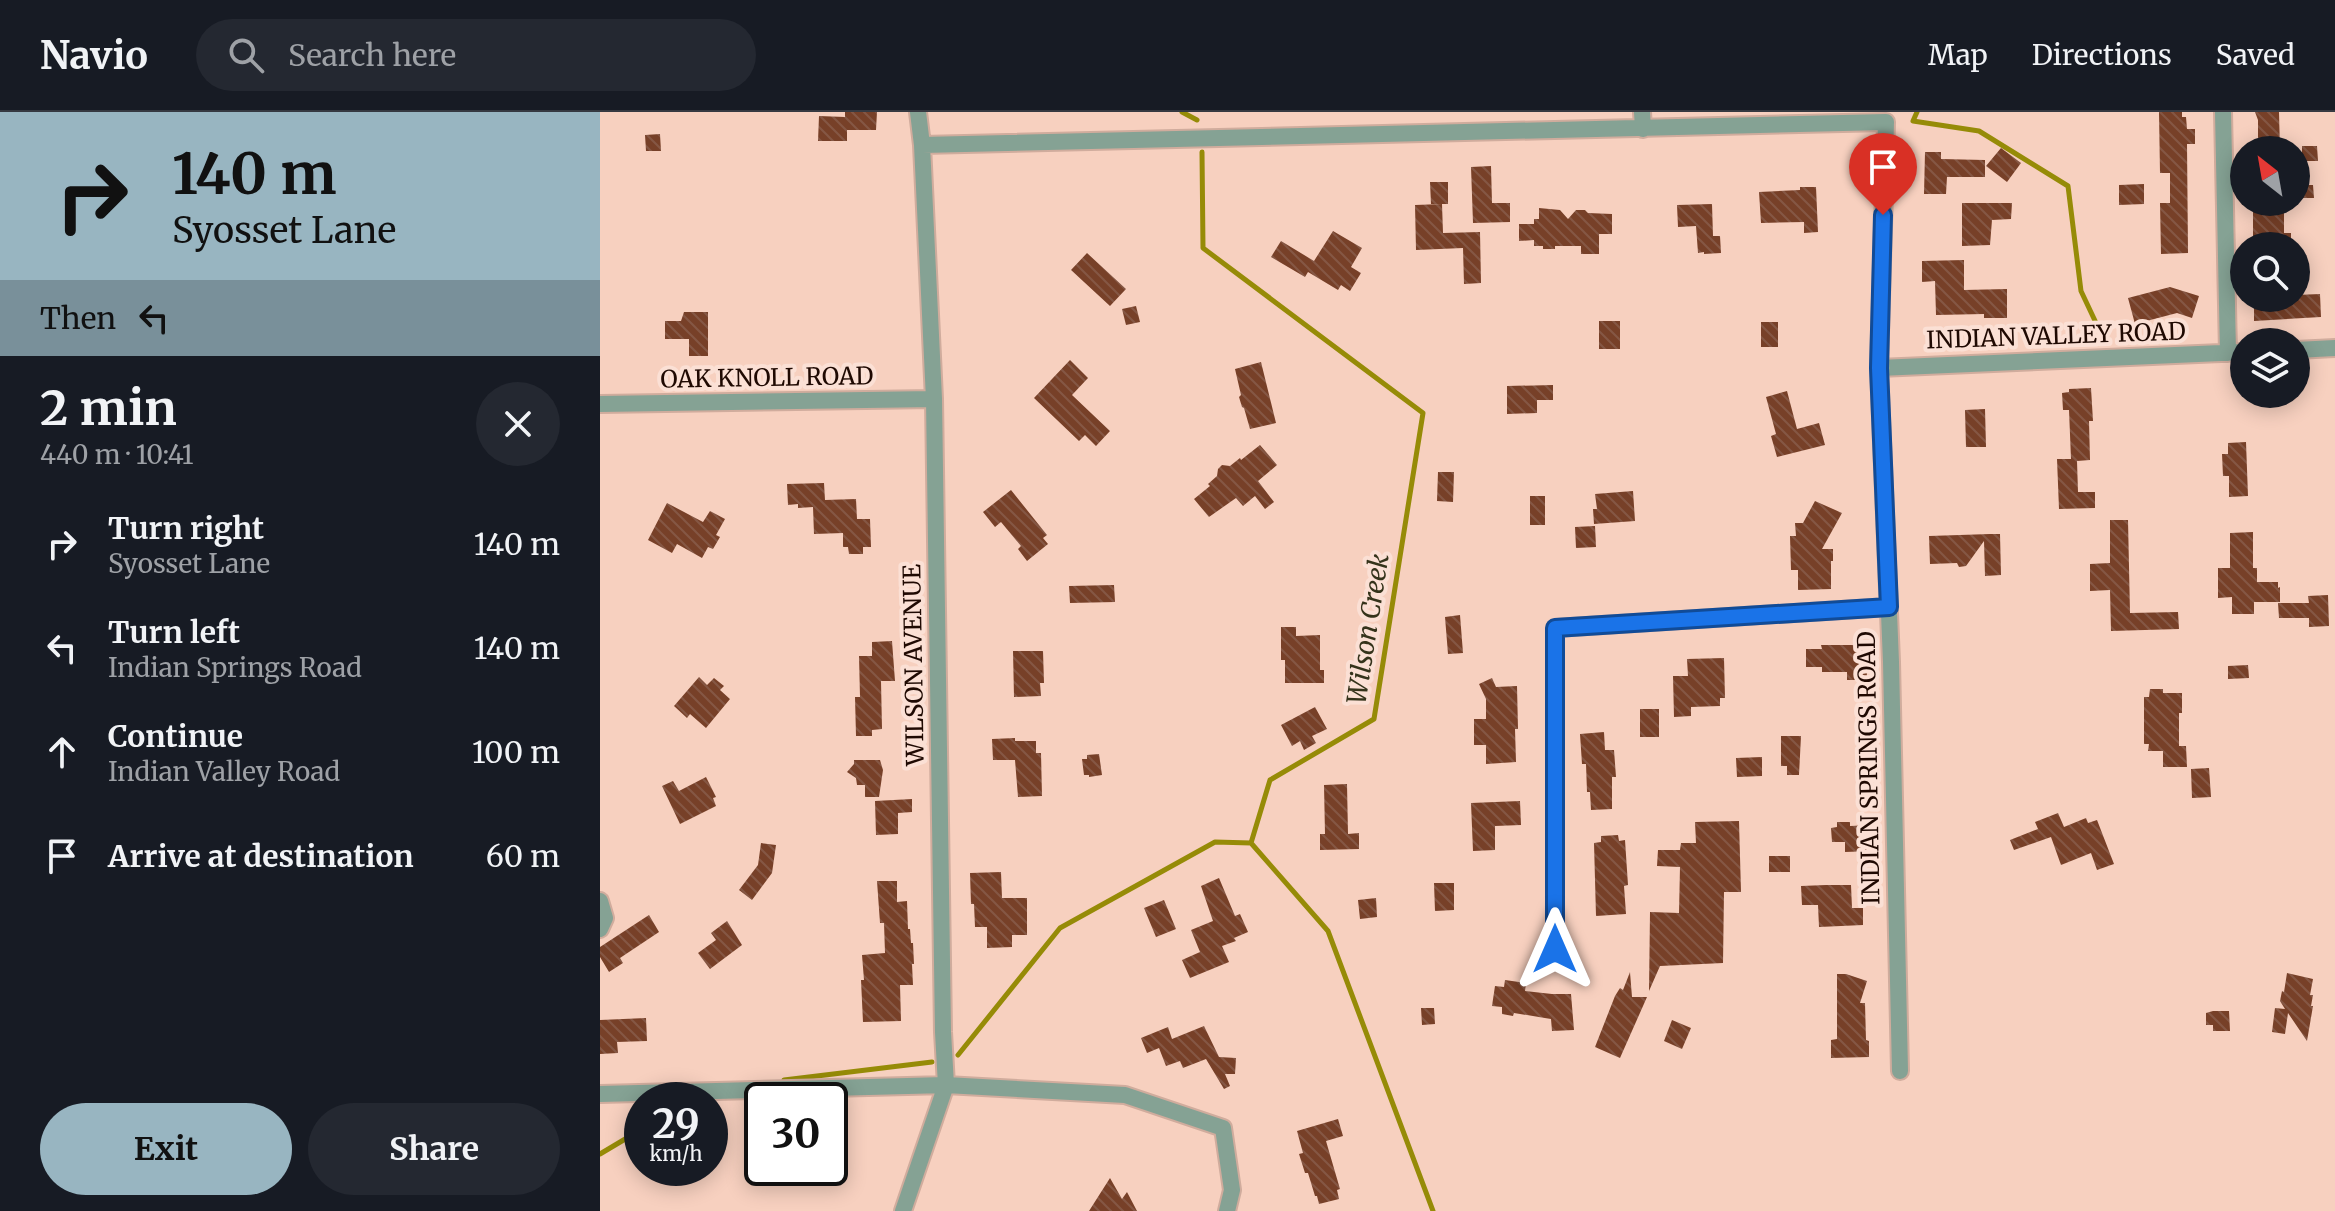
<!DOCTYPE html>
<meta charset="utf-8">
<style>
body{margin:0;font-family:Merriweather,serif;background:#242831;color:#f1f3f6;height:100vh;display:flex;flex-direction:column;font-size:30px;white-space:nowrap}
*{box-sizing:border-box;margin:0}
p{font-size:26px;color:#9ea1a6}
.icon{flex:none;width:44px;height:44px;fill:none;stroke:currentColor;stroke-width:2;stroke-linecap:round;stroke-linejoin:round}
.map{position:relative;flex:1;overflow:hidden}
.sheet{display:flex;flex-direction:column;background:#171b24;width:600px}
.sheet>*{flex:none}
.guide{background:#98b5c1;color:#111;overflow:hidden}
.needle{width:52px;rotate:329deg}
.controls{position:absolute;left:1630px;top:24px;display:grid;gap:16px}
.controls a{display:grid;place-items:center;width:80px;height:80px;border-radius:50%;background:#171b24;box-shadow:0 4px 20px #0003;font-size:40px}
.speed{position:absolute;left:24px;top:970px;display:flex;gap:16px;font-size:40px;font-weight:700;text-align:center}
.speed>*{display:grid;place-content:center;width:104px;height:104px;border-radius:50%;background:#171b24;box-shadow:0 4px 20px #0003;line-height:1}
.speed small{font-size:20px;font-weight:400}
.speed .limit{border:4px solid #111;border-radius:12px;background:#fff;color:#111}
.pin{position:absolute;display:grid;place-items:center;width:68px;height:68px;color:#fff;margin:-82px -34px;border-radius:50% 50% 50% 0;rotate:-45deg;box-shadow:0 0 8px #0007}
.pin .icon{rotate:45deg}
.me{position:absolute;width:88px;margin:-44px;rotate:0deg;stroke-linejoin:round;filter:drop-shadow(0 0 6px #0008)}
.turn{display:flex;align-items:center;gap:28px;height:168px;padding:0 40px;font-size:36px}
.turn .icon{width:104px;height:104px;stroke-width:2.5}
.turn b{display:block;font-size:56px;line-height:68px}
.then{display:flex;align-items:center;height:76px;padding:0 40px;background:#0003;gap:16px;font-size:30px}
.round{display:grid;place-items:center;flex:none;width:84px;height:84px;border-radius:42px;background:#242831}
.summary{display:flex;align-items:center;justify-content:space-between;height:136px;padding:0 40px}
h1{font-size:48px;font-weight:700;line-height:60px}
.primary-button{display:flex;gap:16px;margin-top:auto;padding:16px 40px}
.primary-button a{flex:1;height:92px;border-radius:48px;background:#98b5c1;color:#111;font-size:32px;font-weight:700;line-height:92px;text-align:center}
.primary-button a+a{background:#242831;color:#f1f3f6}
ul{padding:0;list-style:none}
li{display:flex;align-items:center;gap:24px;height:104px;padding:0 40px}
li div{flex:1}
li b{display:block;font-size:30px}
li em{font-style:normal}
header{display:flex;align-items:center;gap:48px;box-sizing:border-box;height:112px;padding:0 40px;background:#171b24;border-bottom:2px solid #363941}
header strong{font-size:38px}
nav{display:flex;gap:44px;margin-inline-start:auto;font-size:28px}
.search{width:560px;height:72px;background:#242831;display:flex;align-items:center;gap:20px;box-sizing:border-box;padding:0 28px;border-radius:44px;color:#9ea1a6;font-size:30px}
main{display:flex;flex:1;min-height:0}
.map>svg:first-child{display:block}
</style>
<header>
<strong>Navio</strong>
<div class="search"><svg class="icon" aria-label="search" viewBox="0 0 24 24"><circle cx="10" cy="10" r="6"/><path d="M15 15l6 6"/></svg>Search here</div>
<nav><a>Map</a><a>Directions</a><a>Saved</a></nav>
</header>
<main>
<section class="sheet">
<div class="guide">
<div class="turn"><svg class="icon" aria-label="right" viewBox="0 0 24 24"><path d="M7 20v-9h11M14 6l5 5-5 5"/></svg><div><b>140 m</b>Syosset Lane</div></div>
<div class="then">Then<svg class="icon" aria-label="left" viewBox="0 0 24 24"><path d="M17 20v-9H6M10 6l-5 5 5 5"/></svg></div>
</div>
<div class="summary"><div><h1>2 min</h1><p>440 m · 10:41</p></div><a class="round"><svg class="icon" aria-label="close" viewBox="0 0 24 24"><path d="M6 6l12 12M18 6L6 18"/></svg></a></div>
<ul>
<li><svg class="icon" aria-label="right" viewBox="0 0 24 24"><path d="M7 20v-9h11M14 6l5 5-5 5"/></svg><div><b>Turn right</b><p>Syosset Lane</p></div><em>140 m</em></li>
<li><svg class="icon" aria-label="left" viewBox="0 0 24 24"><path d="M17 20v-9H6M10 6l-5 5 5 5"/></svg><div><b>Turn left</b><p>Indian Springs Road</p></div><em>140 m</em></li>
<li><svg class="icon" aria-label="ahead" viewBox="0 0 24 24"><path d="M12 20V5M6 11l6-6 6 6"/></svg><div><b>Continue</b><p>Indian Valley Road</p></div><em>100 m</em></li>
<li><svg class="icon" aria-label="arrive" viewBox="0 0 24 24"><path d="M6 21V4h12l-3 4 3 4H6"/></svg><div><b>Arrive at destination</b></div><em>60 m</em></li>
</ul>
<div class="primary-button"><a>Exit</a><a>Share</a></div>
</section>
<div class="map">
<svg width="1735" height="1099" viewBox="0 0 1735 1099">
<defs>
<pattern id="building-back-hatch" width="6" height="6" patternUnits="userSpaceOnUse" patternTransform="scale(2)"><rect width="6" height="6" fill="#774028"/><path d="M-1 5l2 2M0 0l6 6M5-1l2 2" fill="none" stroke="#855744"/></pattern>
</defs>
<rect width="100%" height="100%" fill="#f7d0bf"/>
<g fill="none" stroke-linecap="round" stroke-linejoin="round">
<!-- stream -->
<path stroke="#968b07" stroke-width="5" d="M582,0L597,8
M1317,0L1313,9L1379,19L1468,74L1481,179L1505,230
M602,40L603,136L823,301L774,607L670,668L651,731L728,819L833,1099
M358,943L460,816L615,730L651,731
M184,968L332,950
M0,1042L42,1017"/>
</g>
<!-- building -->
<path fill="url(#building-back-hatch)" d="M245,0H277L276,18H247V29H218L219,4L245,5Z
M1559,0H1582V5H1586L1587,17H1595V32H1587L1588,141L1561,142L1560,91H1570V61H1560Z
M1655,0H1679L1680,38H1658V8Z
M60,22L61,39H46L45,23Z
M1702,34H1717L1718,49H1702Z
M1401,36L1421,51L1407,70L1386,54Z
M1325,40H1341V47L1385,48V65H1347L1346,82H1324Z
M891,54L892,91H910V110L873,111L871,55Z
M830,70H848V92H831Z
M1544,72V92L1519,93V73Z
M1696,73H1713L1714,86H1696Z
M1200,75H1216L1218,120L1204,121V110L1161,111L1159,80L1200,78Z
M1653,90H1684V121H1691V134H1653Z
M1362,91H1412L1411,107L1392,108L1390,133L1362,134Z
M842,92L843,121L880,120L881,171L864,172L863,136L816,138L815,93Z
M1112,92L1113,124H1120L1121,141L1104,142V140L1098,141L1096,114L1078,115L1077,93Z
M939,96L960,98L968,107L976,98H985L988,101L1012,102V122H999V142H981V134H955V137H943V134H934V128L919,129V112H934V107H939Z
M733,119L762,136L751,155L761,161L750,179L741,173L738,178L708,160L705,165L671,145L681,129L714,149Z
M487,141L526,177L510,194L471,158Z
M1364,148V178L1407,177V206H1384V202L1336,203L1335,169L1322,170V149Z
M1570,175L1599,184L1592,206L1577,201L1535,212L1528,186Z
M1720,182L1721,205L1654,209V186H1696V183Z
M536,194L540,210L526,213L522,197Z
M84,200H108V244H89V227H65V209H81Z
M999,209H1020V237H999Z
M1161,210H1178V235H1161Z
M470,248L488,266L472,283L510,319L496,334L485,323L479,329L434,286Z
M661,250L676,311L650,317L644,296L642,295L639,285L641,283L635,257Z
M953,273V288H937V301L907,302V274Z
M1491,276L1493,309H1489L1490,348L1477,349L1478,380H1495V396L1459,397L1457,347H1471L1469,298H1463L1462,281L1469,280V277Z
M1187,279L1197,317L1219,311L1225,333L1177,345L1171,324L1176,322L1166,285Z
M1385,297L1386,335H1366L1365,298Z
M1646,330L1648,384L1629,385V364H1623L1622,342H1628V331Z
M660,333L677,353L658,369L674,390L665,397L655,384L643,394L636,386L609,405L594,387L610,374L608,372L617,364L618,357L622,353L630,354L640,346L641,348Z
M838,360H854L853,390L837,389Z
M224,371L225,388L256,387L257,407H270L271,435H263V442H249L248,435H243V421L214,422L213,395L198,396V392L188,393L187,372Z
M411,378L447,423L443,426L448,432L427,449L418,437L421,434L401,410L395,415L383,400Z
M1033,379L1035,409L994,412L993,397H997L995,382Z
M930,384H945V413H930Z
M1215,389L1242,401L1222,437H1233V449H1231V477L1198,478V458H1191L1190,424H1196L1195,411H1203Z
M67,391L103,410L110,399L125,407L116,423L120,425L113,437L108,435L102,446L77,432L72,441L48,428Z
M1510,408H1528L1530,501L1578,500L1579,517L1511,519L1510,478L1490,479V452L1510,451Z
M995,414L996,435L976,436L975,415Z
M1653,420V456H1657V470H1678V476L1680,475V490H1654V502H1632V485L1618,486V456H1630V421Z
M1390,422H1400L1401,463L1385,464L1384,429L1366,454L1359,455L1357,451L1330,452L1329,424Z
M514,473L515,490L470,491L469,474Z
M1728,483L1729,514L1709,515V506H1679L1678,491H1709L1708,484Z
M860,503L863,541L848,542L845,505Z
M681,515H696V524L720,523V558H724V571H685V548H681Z
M292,529L295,569H281L282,617L272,618V624H256L255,585H260L259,544H272V530Z
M1221,533H1266L1267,568H1247V560H1222V555H1206V537H1222Z
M413,539H443L444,571H440L441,584L414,585Z
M1124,546L1125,586H1120V594L1091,595V604L1074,605L1073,564H1088L1087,547Z
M1648,553L1649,566L1628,567V554Z
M99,565L107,573L114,566L124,574L120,578L130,587L106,616L90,602L87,606L74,594Z
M892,566L896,575L917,574L918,617H915L916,650L886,652V633H874V607H886V587L879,572Z
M1550,577H1563V581H1582V601H1579V634H1586L1587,655H1563V639H1548L1549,632H1544V585H1549Z
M715,595L727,617L712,624L716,631L704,638L700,629L692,634L681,613Z
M1040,597H1059V625H1040Z
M1004,620L1005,638H1014L1016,665H1012V697L991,698L990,680H987L986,652H982L980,622Z
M1181,624H1201L1199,663H1187V654H1181Z
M415,626V629H436V641H441L442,684L418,685L415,648H393L392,627Z
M499,642L502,663L489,665V663H484L482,647H487V643Z
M1162,645V664L1137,665L1136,646Z
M254,648H280L283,658L279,685H265V673H257L256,666L247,660L254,652Z
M1609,656L1611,685L1592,686L1591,657Z
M106,665L116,685L113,686L116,694L80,712L62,674L73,669L79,679Z
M747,672L748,722L759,721V737L720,738V722H725L724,673Z
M312,687V700L298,701V722L276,723L275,689Z
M920,689L921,713L895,714V738L873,739L871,691Z
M1458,701L1464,715L1486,706L1488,711L1497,708L1514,752L1497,758L1491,741L1461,753L1451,725L1414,738L1410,728L1438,717L1435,710Z
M1139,709L1141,780H1124L1123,851L1060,854L1049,879L1050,800L1079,801L1080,755L1057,754L1058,738H1080L1081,731H1096L1095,710Z
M1237,710H1250V714L1272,713L1273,739L1245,740V730H1232L1231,716L1237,715Z
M1018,723L1019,729L1025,728L1028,773L1024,774L1026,802L996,804L994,731L1001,730V724Z
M161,731L176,733L172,761L152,788L139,778L158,753Z
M1169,744H1190V760H1169Z
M401,760L402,786H427V823H412V835L387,836V815H375L374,792H371L370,761Z
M619,766L635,804L640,802L648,820L634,826L636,829L622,834L629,850L590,866L582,848L600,840L591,818L613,809L601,774Z
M277,769H297V790L307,789L308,817H310L311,831H313L314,852H312L313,873H300L301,909L263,910L261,868H264L262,843L285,841L284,811H280Z
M834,771H854V798L835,799Z
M1226,773H1251L1252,796H1263V813L1219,815L1218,793H1202L1201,774Z
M776,786L777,805L760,807L758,788Z
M564,788L576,817L556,825L544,796Z
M49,803L59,820L20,846L23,851L9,860L0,845V835Z
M127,809L142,833L110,857L98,841L116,828L111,821Z
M1030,860L1032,885H1047L1020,946L995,935L1015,884L1020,876L1023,878Z
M1687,861L1713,867L1710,883H1713L1711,894H1713L1707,929L1688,901L1685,922L1672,920L1675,896L1685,897L1680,889L1682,879L1684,880Z
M1237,862H1246L1267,869L1260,891H1265L1266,928L1269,929V945L1231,946V928L1237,927Z
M905,868L926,871L925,879L952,882H971L974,918L952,919L951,907L914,901L913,904L902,902V895L892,894L895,874L904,875Z
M821,896H834L835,912L822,913Z
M1613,899H1629L1630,919H1613V913H1606V901Z
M46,906L47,929L17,930L18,941L0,942V908Z
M1072,908L1091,916L1082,937L1064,929Z
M604,914L619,945L636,946L635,962H625L630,974L624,977L606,947L583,956L580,949L566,954L559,936L547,941L541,926L568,915L572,927Z
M738,1007L743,1024L726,1029L740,1077L737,1078L739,1087L719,1092L717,1084H715L708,1061H705L699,1042L703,1041L697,1019Z
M510,1066L522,1087L527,1080L537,1099H489Z"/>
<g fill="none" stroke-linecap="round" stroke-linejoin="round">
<defs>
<path id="minor" d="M1042,0L1043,17
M1623,0L1628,241
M322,33L1286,10L1279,256L1291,550L1300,959
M1696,238L1735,236
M1279,256L1644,240
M0,292L334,287
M0,789L5,806L0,817
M955,837V516L1289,495
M0,982L346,973L525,983L623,1016L632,1078L627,1099
M303,1099L346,973L343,920L334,287L322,33L318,0"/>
</defs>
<!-- minor casing -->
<use href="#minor" stroke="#d0ac9d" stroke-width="20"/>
<!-- minor -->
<use href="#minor" stroke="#85a294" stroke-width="16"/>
</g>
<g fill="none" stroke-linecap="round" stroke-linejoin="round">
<defs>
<path id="route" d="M955,837V516L1289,495L1279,256L1283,103"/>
</defs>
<!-- route casing -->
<use href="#route" stroke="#114b97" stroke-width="20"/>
<!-- route -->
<use href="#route" stroke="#1a73e8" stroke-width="14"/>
</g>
<g text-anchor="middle" stroke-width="8" stroke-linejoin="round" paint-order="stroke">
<!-- street labels -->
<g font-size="24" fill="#1f0902" stroke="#fbe0d5">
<text transform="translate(1456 224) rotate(-2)" y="8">INDIAN VALLEY ROAD</text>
<text transform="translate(167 266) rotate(-1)" y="8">OAK KNOLL ROAD</text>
<text transform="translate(314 553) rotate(-91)" y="8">WILSON AVENUE</text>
<text transform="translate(1269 656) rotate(-91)" y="8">INDIAN SPRINGS ROAD</text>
</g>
<!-- water labels -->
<g font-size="26" font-style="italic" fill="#35331b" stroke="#fbe0d5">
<text transform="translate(768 517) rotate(-81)" y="9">Wilson Creek</text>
</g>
</g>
</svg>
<div class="controls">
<a><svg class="needle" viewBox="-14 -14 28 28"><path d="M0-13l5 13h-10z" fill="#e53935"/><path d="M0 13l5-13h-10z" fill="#9ea1a6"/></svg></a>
<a><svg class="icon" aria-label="search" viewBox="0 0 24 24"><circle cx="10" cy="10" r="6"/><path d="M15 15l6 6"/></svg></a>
<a><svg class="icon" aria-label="layers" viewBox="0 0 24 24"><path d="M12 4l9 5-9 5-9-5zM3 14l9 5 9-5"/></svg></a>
</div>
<div class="speed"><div>29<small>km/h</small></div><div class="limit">30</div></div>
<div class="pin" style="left:1283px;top:103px;background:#d93025"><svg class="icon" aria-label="arrive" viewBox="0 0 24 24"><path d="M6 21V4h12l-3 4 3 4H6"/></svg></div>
<svg class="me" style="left:955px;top:837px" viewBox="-20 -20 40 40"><path d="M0-17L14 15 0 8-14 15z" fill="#1a73e8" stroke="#fff" stroke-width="4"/></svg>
</div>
</main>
